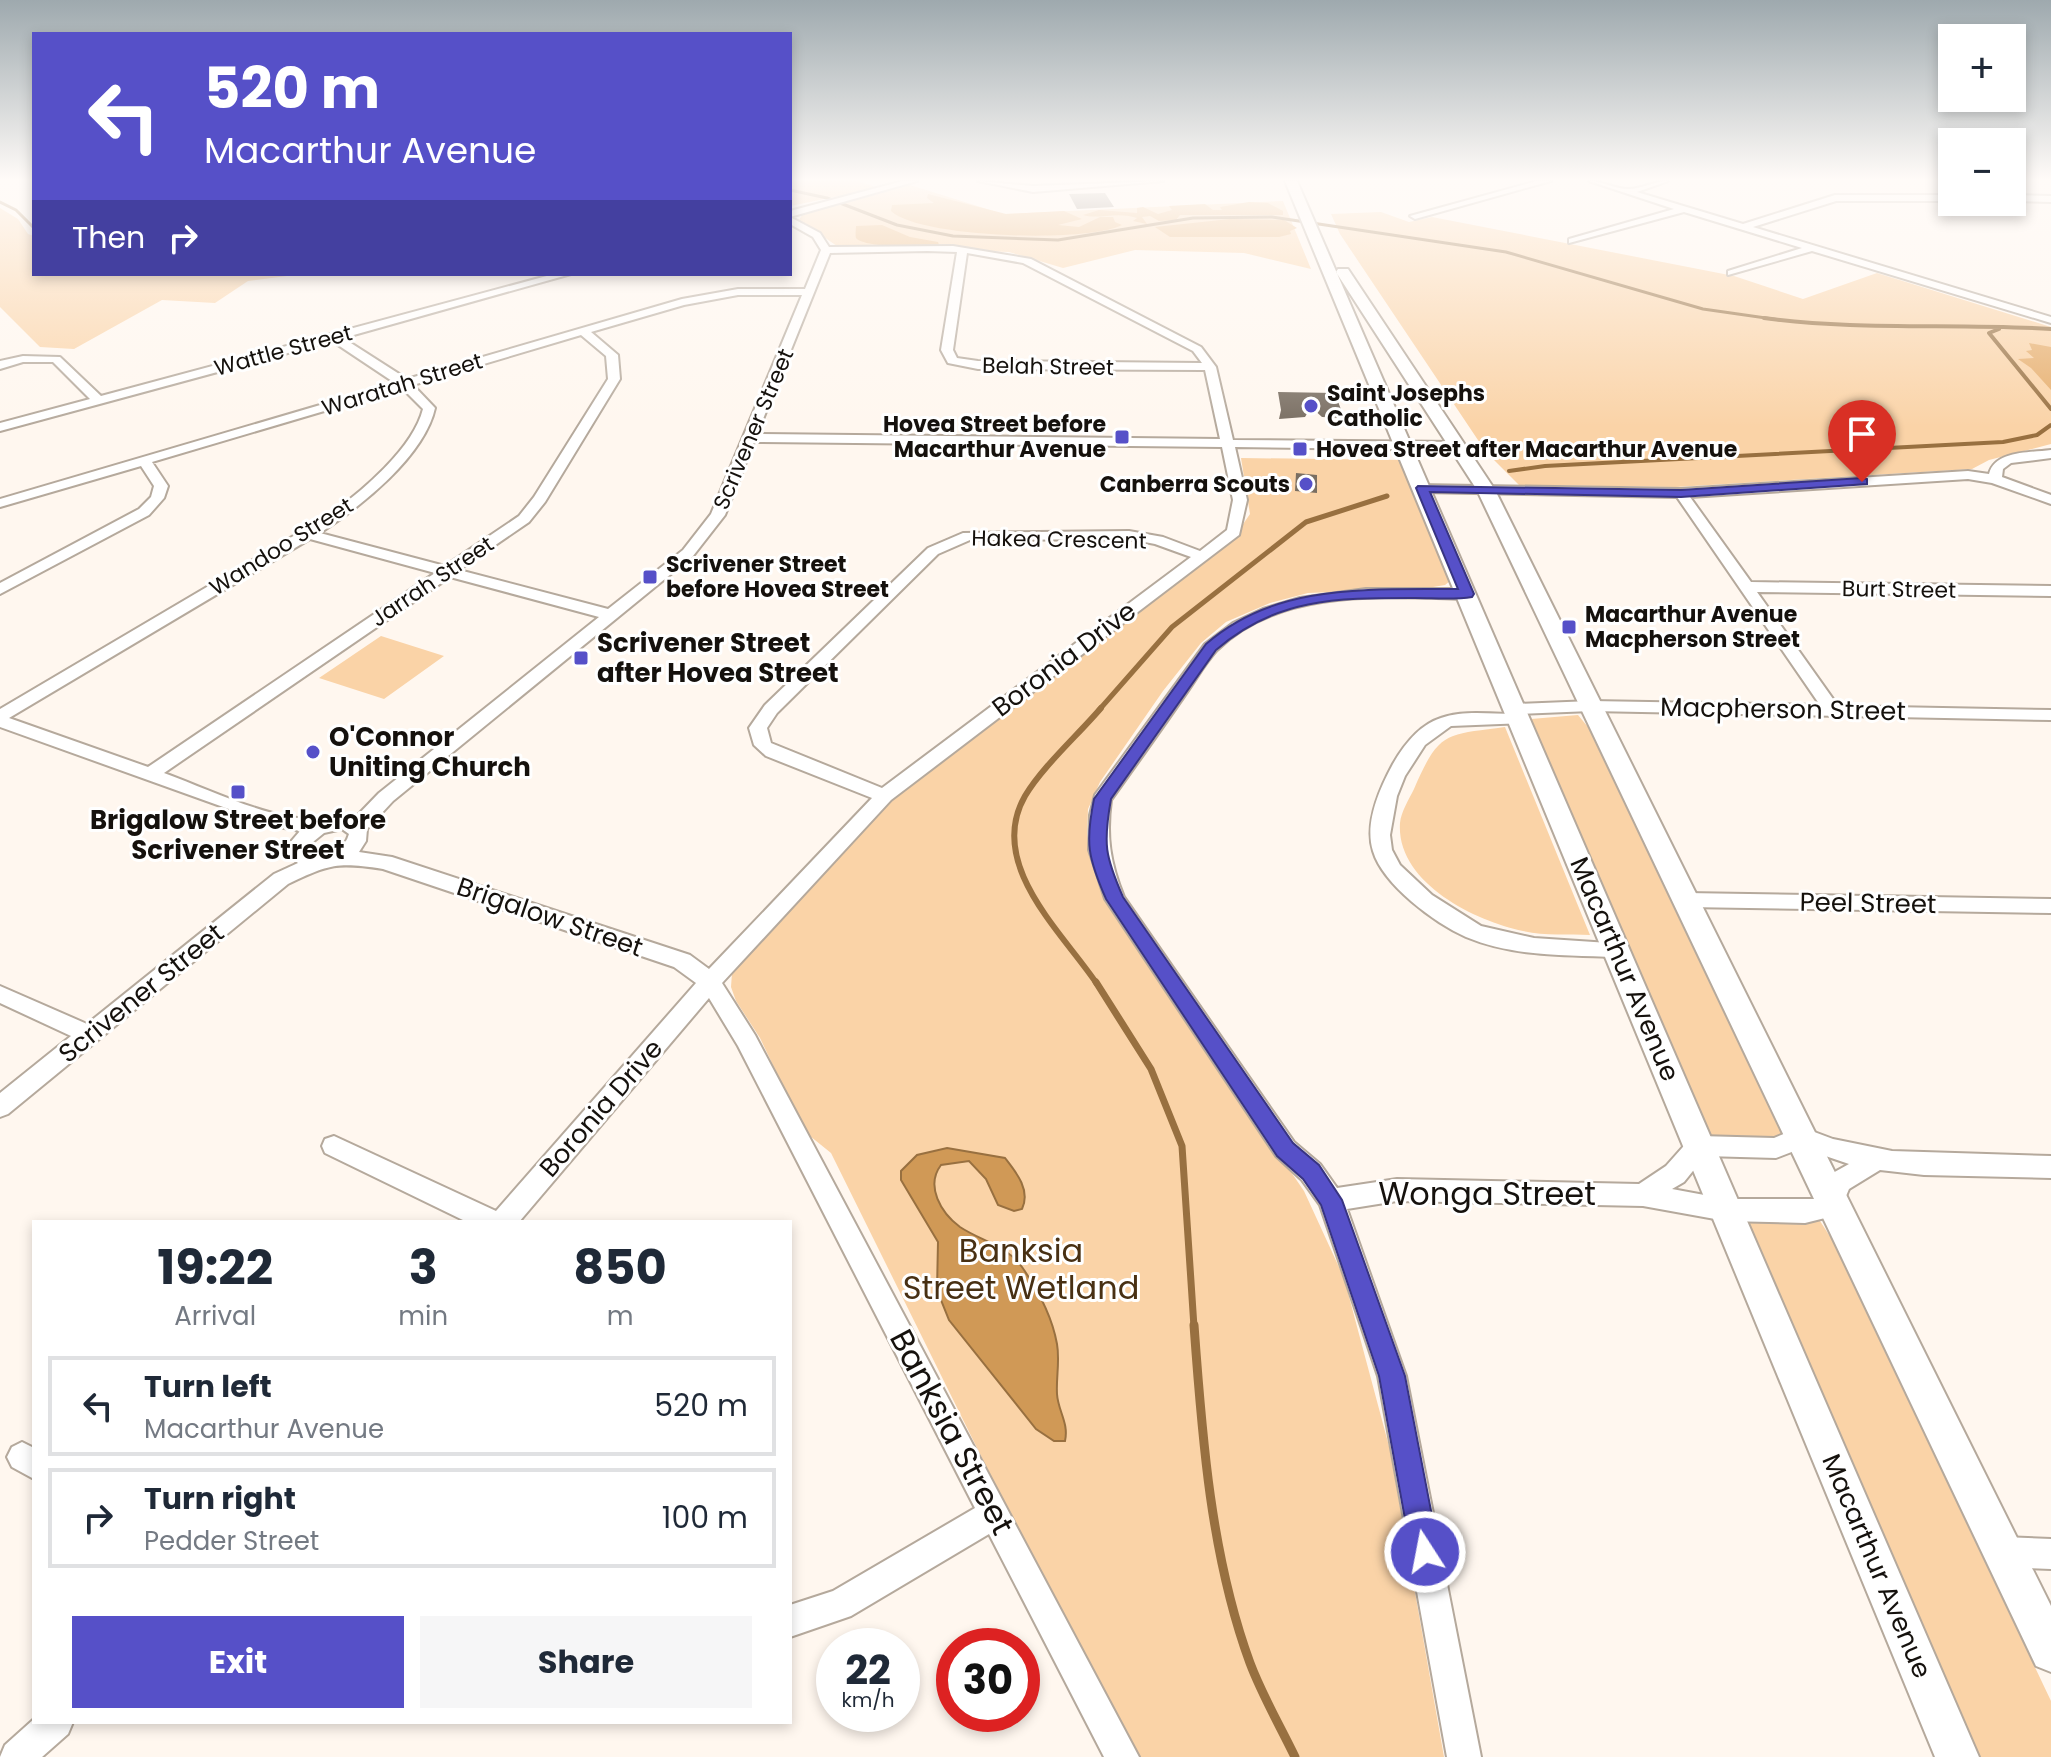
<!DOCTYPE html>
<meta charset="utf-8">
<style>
body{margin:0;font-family:Poppins,sans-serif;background:#f6f6f7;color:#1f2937;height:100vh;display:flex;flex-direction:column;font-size:30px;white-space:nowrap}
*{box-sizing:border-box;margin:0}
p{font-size:26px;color:#747a83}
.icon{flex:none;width:44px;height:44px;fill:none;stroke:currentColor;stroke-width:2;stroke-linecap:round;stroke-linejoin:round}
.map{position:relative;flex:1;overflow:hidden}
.side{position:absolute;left:32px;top:1220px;width:760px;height:504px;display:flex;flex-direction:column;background:#fff;border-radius:0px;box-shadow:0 4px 12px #0003}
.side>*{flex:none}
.banner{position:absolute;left:32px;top:32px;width:760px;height:244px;border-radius:0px;box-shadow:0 4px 12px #0003;background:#5650c8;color:#fff;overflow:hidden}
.controls{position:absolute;left:1938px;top:24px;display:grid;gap:16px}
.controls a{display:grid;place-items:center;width:88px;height:88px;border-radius:0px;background:#fff;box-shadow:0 4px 12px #0003;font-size:40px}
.speed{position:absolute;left:816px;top:1628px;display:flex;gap:16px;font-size:40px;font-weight:700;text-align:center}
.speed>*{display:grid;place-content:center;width:104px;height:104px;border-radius:50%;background:#fff;box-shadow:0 4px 12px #0003;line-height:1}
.speed small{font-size:20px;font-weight:400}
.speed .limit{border:12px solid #d22;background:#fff;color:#111}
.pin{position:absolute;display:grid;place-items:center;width:68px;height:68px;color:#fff;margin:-82px -34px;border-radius:50% 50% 50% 0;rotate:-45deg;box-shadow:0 0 8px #0007}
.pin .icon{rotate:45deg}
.me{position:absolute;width:88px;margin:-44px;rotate:349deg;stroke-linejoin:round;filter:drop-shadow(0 0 6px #0008)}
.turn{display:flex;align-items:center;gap:28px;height:168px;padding:0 40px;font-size:36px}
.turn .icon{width:104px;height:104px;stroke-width:2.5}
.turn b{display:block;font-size:56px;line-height:68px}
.then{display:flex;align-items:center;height:76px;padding:0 40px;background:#0003;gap:16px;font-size:30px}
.eta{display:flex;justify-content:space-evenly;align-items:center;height:136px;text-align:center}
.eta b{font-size:48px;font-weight:700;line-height:56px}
.button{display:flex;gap:16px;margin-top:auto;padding:16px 40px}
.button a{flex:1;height:92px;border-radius:0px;background:#5650c8;color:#fff;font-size:32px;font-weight:700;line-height:92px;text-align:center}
.button a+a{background:#f6f6f7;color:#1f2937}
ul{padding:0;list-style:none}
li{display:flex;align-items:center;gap:24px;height:100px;margin:0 16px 12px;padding:0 24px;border:4px solid #e0e1e3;border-radius:0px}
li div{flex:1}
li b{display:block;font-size:30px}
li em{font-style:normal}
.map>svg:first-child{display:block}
</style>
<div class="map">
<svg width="2051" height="1757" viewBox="0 0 2051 1757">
<rect width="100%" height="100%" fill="#fff7ef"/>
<!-- green -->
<path fill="#fad3a7" d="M790,181H858L878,188L790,206Z
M910,185L1003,214L1283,201L1311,269L1244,253L1135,250L1063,268L1009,252L837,246L799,220L802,215Z
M0,208L18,219L28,234L34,236V274H303L248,281L215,303L162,300L74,349L40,347L0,307Z
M1381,212L1409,222L1432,217L1734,276L1803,299L1877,273L2051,327V444L1989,460L1972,469L1676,487L1519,485L1486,452L1340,234L1331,214Z
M1241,458L1403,460L1450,575V581L1445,585L1427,588L1308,593L1270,603L1226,622L1201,643L1163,691L1100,782L1088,809L1087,834L1089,851L1103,892L1137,948L1304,1191L1344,1278L1390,1450L1444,1757H1130L831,1153L805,1132L760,1038L736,1001L731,987L732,973L742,956L881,805L1237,533L1250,514Z
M381,636L444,656L384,699L319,678Z
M1578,715L1588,727L1782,1135L1780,1138L1711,1137L1702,1121L1531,719Z
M1505,727L1590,935C1569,934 1544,936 1523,931C1474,921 1396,882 1400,823C1401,812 1409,799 1414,789C1439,731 1445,735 1505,727Z
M1749,1219L1820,1221L1831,1238L2051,1701V1757H1972L1746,1225Z"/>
<!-- forest -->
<path fill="#e6ad6b" d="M928,194L1006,214L1064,211L1082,219L1058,225L1079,227L1100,217H1113L1115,222L1122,225C1088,243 919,238 891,211L892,205L934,203L927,198Z
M1249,202L1268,203L1283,211V215H1180L1176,220L1159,221L1150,216L1142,217L1147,224L1133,221L1137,218C1116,211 1099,220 1083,215L1099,210L1137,213V208L1143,207L1158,214L1172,210L1169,206L1205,204L1213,210H1222L1220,207Z
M1230,219L1284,220L1297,228L1290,231L1291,234L1279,237H1170L1155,227Z
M882,225L910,237L938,242L939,245C926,248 864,248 856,238C855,235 856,229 856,226Z
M2029,343L2051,347V390L2031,368L2018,359L2034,358L2026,351L2032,350Z"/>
<!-- water -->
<path fill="#d09956" stroke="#987040" stroke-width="2" d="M947,1148L1005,1158C1016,1172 1031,1190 1022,1209L1014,1211L998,1205L986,1179L969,1161L941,1165C925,1186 941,1213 960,1227C981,1241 1006,1245 1022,1267C1038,1290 1052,1316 1057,1344C1060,1361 1056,1377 1057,1394C1058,1411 1069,1423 1065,1441H1054L1036,1429L949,1320L937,1290L938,1242L901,1180V1171L917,1155Z"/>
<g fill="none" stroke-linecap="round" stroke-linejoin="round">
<!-- stream-far5 -->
<path stroke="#987040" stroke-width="3" d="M790,190L827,198L897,225L953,236L1058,240L1193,218L1272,217L1506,252L1703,309L1780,320
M0,202L16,210L34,228"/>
<!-- stream-far4 -->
<path stroke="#987040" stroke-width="4" d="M1764,318C1859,331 1956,323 2051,329
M1999,329L1989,333L2051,409
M1509,471L1545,466L2003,442L2037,435L2051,425"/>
<!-- stream-far3 -->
<path stroke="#987040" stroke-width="5" d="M1099,710L1172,627L1306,522L1387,496"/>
<!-- stream-far2 -->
<path stroke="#987040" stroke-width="6" d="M1097,984C1062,932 986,864 1025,796C1043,766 1078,735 1101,708"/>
<!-- stream-far1 -->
<path stroke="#987040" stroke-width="7" d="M1096,982L1151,1069L1182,1146L1194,1327"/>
<!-- stream -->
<path stroke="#987040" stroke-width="9" d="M1194,1325C1202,1437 1211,1557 1250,1663C1262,1695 1280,1726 1295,1757"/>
</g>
<!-- building -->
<path fill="#796e62" d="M1105,193L1114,207L1077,209L1069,194Z
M1278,392L1335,393L1344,418L1322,417L1311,407L1305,417L1279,419L1281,410Z
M1296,473L1317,475V493L1295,491Z"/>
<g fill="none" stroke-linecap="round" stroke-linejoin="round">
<defs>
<path id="minor" d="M903,181H917L790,217V211Z
M978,181L1033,186L1163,181L1033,192Z
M1537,181H1551L1415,219L1410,216Z
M1589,181C1602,181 1615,189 1628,189C1642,189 1654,181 1668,181L1637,192L1743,224L1835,195H1952V201H1836L1753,227L2051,317V323L1812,251L1728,275V271L1802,248L1684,212L1569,243V239L1674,209Z
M2012,195L2051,196V202L2012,201Z
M790,217L820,233L829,247L953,246L1031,259L1201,347L1216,367L1233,440L1457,442L1463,446L1457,450L1235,447L1247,500L1239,535L891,800L722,983L755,1035L1139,1757H1104L989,1534L851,1616L790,1637V1605L833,1591L975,1508L738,1046L709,998L519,1222H467L325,1153L322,1146L325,1139L334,1136L496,1211L696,983L674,967L383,869C337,862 330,864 288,884L8,1114L0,1117V1093L71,1036L0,1003V986L87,1024L274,874L298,863L290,856L288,845L300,831L279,827L0,727V709L329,515C361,492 413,449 423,409L402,388L152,462L168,486L164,498L149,515L0,594V583L139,509L151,497L154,486L141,466L0,507V499L395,383L332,341L0,431V423L90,399L53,362H23L0,369V361L23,356L60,357L101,396L554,274H571L343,338L407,379L682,299L738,289H805L821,250L813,237L790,224ZM927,251L957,252L941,350L948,363L978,369L1205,370L1220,439L757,434L830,253ZM967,253L1023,263L1193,351L1202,363L978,361L957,358L953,350ZM738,295H802L711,514L683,550L608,609L459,570L529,522L545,502L620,379L618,355L591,332L684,305ZM581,335L606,356L608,379L534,497L519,516L445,566L320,533C360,507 424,457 435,408L413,385ZM754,442L1222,447L1233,500L1227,530L1200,551L1163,537L1129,531L963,533L928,548L765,705L749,728L754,745L766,756L872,798L709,969L690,955L392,857L359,852L366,841L367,829L393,801L693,556L725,515ZM310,539L435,573L148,767L9,718ZM1129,539L1155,544L1191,557L882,788L771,743L767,728L777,713L938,554L970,540ZM450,577L599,617L379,793L353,820C333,814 312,821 290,817C251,810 202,787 164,773ZM342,829L349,834C344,852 326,858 309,852L308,846L324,833Z
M2051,450V458L2011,463L2003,469L2002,477L2051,495V504L1992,483L1968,479L1690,497L1751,582L2051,586V596L1757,592L1838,706L2051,710V720L1591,711L1520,714L1528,719L1525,723L1451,726L1425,745L1405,776L1397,796L1390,835L1392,850L1400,865L1432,895L1481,926L1534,938L1624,944L1628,949L1624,954L1617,957C1566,955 1514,957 1466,937C1435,923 1383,885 1373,851C1364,823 1380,788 1393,764C1404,745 1419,725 1441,718C1463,710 1490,714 1514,714L1506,709L1515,704L1591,701L1820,705L1677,497L1422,492L1415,488L1417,485L1681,489L1968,471L1989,474C1995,450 2031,453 2051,450Z
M1366,589H1467L1475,594L1467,599C1386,597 1280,587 1217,650C1205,663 1195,681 1185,695C1161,730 1136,765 1111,800C1106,836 1110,863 1124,897L1294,1142L1320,1164L1337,1188L1397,1179L1639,1184L1666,1166L1690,1139L1699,1136L1774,1138L1801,1127L1833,1139L1892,1151L2051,1156V1178L1924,1175L1880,1170L1849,1189L1841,1208L1829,1217L1805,1223L1726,1221L1643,1206L1397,1201L1347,1209L1406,1376L1481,1757H1447L1378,1376L1320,1205L1302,1180L1276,1156L1105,899L1089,850L1090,815L1095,795L1205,644L1233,623L1263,609L1300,598ZM1802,1148L1849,1164L1831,1174L1823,1192L1814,1199H1726L1672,1189L1684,1182L1705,1156L1776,1158Z
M1686,893L2051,899V913L1686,907L1679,905L1676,900L1679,895Z
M22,1442L34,1448V1479L12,1467L7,1457L12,1447Z
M2003,1537L2051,1539V1569L2003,1567L1992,1563L1988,1552L1992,1541Z
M34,1719V1722H73L68,1734L42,1757H0L5,1745Z"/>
<path id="major" d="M1285,181H1297L1979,1757H1935Z
M1338,269H1348L1495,490L2051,1606V1672L2036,1666L1477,490L1336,272Z"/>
</defs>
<!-- minor casing -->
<use href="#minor" stroke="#b5a99c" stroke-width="4"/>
<!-- major casing -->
<use href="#major" stroke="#b5a99c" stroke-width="4"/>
<!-- minor -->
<use href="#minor" fill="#fff" fill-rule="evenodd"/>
<!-- major -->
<use href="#major" fill="#fff" fill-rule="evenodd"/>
</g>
<!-- sky -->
<linearGradient id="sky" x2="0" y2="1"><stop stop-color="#9ea9ae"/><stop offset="0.42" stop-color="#fffbf8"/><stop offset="1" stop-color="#fffbf8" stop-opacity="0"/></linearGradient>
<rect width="2051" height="427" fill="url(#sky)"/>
<!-- route -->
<path fill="#5650c8" stroke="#383482" stroke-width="2" d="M1862,478L1867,479V484L1681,497L1430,492L1474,594L1472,597C1454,600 1434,598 1415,598C1339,598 1277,597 1216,650L1111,799C1103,844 1105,856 1123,897L1293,1143L1319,1165L1342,1200L1405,1376L1439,1552L1435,1562L1425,1566L1415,1562L1411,1552L1379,1376L1321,1205L1303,1179L1277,1156L1106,899C1088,858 1085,843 1094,799L1206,644C1277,582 1369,590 1458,589L1416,488L1418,486L1681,490Z"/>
<!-- markers -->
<g fill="#5650c8" stroke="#fff" stroke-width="3">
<circle cx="1311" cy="406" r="8"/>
<rect x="1114" y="429" width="16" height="16" rx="4"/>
<rect x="1292" y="441" width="16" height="16" rx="4"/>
<circle cx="1306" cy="484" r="8"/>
<rect x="642" y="569" width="16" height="16" rx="4"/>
<rect x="1561" y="619" width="16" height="16" rx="4"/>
<rect x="573" y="650" width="16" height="16" rx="4"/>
<circle cx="313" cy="752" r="8"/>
<rect x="230" y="784" width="16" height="16" rx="4"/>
</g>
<g text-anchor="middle" stroke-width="6" stroke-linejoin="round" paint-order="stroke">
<!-- far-street labels -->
<g font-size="22" fill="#15110d" stroke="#fff">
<text transform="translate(283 350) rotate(-15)" y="8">Wattle Street</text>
<text transform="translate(1048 366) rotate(1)" y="8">Belah Street</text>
<text transform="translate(402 384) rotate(-17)" y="8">Waratah Street</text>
<text transform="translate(753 429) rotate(-67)" y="8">Scrivener Street</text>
<text transform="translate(1059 539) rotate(1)" y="8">Hakea Crescent</text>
<text transform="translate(281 546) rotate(-32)" y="8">Wandoo Street</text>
<text transform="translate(432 581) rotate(-34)" y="8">Jarrah Street</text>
<text transform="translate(1899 589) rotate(1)" y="8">Burt Street</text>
</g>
<!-- far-poi labels -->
<g font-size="22" font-weight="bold" fill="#15110d" stroke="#fff" text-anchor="start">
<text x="1327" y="401">Saint Josephs<tspan x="1327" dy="25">Catholic</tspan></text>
<text x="1106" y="432" text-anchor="end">Hovea Street before<tspan x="1106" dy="25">Macarthur Avenue</tspan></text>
<text x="1316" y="457">Hovea Street after Macarthur Avenue</text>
<text x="1290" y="492" text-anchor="end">Canberra Scouts</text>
<text x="666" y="572">Scrivener Street<tspan x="666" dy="25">before Hovea Street</tspan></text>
<text x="1585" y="622">Macarthur Avenue<tspan x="1585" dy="25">Macpherson Street</tspan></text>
</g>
<!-- poi labels -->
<g font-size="26" font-weight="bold" fill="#15110d" stroke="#fff" text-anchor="start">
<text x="597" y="652">Scrivener Street<tspan x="597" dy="30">after Hovea Street</tspan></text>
<text x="329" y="746">O'Connor<tspan x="329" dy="30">Uniting Church</tspan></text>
<text x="238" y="829" text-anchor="middle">Brigalow Street before<tspan x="238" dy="30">Scrivener Street</tspan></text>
</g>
<!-- street labels -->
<g font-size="26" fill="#15110d" stroke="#fff">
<text transform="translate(1064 659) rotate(-37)" y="9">Boronia Drive</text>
<text transform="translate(1783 709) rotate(1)" y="9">Macpherson Street</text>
<text transform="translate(1868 903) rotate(1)" y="9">Peel Street</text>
<text transform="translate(550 917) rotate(19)" y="9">Brigalow Street</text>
<text transform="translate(1625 969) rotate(67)" y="9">Macarthur Avenue</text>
<text transform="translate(141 993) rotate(-39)" y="9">Scrivener Street</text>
<text transform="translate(601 1108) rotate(-49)" y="9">Boronia Drive</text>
<text transform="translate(1877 1566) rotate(67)" y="9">Macarthur Avenue</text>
</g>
<!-- near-street labels -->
<g font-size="32" fill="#15110d" stroke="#fff">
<text x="1487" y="1205">Wonga Street</text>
<text transform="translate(952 1432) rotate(62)" y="11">Banksia Street</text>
</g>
<!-- near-park labels -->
<g font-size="32" fill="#483013" stroke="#fff">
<text x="1021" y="1262">Banksia<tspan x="1021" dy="37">Street Wetland</tspan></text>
</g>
</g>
</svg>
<div class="controls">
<a>+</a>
<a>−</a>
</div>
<div class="speed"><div>22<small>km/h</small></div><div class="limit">30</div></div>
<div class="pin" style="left:1862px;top:482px;background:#d93025"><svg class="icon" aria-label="arrive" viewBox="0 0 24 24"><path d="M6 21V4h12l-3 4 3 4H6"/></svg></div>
<svg class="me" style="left:1425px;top:1552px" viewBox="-20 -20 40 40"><circle r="17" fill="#5650c8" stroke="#fff" stroke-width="3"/><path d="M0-11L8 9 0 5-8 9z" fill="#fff"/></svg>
<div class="banner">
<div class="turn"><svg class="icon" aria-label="left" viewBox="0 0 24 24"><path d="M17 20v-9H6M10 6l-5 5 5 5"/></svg><div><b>520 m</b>Macarthur Avenue</div></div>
<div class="then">Then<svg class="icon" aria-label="right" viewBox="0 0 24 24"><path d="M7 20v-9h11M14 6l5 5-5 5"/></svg></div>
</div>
<section class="side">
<div class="eta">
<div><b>19:22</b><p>Arrival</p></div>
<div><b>3</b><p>min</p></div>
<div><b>850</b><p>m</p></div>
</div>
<ul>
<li><svg class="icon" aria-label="left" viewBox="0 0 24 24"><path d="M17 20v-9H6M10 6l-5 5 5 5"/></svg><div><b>Turn left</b><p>Macarthur Avenue</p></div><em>520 m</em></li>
<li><svg class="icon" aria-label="right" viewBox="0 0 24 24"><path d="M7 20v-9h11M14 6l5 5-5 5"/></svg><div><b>Turn right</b><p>Pedder Street</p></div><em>100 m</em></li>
</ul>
<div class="button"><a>Exit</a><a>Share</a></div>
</section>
</div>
